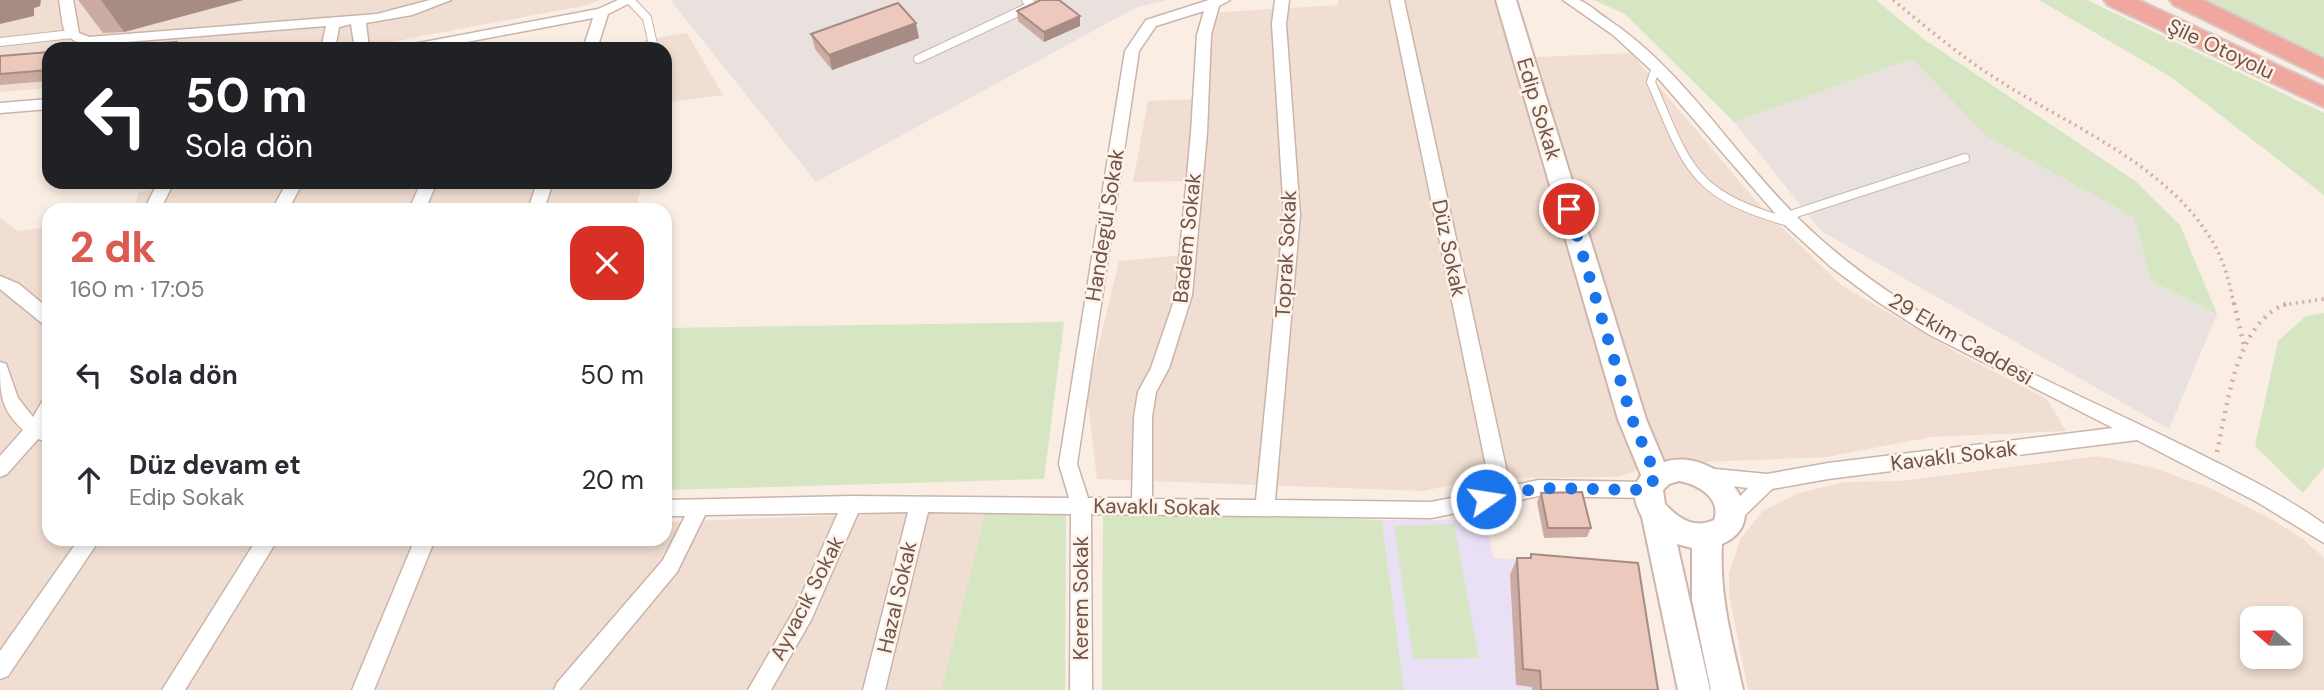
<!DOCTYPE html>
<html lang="tr">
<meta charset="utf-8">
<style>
body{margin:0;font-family:"DM Sans",sans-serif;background:#f2f2f3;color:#2b2b33;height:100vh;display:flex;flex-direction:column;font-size:26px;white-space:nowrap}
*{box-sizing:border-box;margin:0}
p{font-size:23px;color:#7c7c81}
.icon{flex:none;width:38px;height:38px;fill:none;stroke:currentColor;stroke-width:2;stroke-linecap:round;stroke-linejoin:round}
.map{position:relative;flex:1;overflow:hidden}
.drawer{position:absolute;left:42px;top:203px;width:630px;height:343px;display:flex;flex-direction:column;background:#fff;border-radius:21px;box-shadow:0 4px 10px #0003}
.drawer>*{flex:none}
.banner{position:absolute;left:42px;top:42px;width:630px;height:147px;border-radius:21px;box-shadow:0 4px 10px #0003;background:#202124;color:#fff;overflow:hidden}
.needle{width:46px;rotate:290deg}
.controls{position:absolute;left:2240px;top:606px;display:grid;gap:14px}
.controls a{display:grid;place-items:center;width:63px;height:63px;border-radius:14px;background:#fff;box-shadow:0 4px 10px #0003;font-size:35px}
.pin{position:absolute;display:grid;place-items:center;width:60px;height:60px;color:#fff;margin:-30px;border:4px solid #fff;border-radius:50%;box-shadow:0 2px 7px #0007}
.me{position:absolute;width:77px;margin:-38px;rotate:77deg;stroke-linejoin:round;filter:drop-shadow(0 0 5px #0008)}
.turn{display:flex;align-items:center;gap:24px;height:147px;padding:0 28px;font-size:32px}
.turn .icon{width:91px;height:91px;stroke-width:2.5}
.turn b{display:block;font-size:49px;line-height:60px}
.round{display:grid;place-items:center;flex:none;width:74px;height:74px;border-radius:21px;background:#f2f2f3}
.headline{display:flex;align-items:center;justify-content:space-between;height:119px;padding:0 28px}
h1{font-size:42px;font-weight:800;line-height:52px;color:#db5b51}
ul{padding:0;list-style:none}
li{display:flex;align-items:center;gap:21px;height:105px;padding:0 28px}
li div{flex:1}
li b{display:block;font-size:26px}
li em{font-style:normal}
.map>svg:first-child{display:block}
</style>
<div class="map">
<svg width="2324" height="690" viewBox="0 0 2324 690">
<rect width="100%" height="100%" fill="#faede3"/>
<!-- residential -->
<path fill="#f1ded2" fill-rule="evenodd" d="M0,0H599L588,5L353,49H49V88L0,92Z
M1338,0H1497L1512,58L1631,53L1762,208L1841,285L1956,352L2047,399L2066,431L1931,437L1827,457L1654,464L1619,477L1484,478L1423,491L1097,479L1087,394L1119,261L1185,255L1186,181L1133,182L1148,101L1195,99L1208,13L1338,5Z
M687,33L723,95L670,102L665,117V49H645L644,40Z
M247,182H644L634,210H133L139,192Z
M0,218L18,231L49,227V539H665V522L986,510L941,690H0Z
M2098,456L2151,467L2210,488L2273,520L2303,539L2324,558V690H1748L1729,594V573L1741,538L1763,511L1796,494L1845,482L1901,481ZM2252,618H2291V656H2252Z"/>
<!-- industrial -->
<path fill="#e9e1dd" d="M674,0H1166L1135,8L816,182L671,1Z
M1912,59L1986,136L2134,217L2151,281L2217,314L2169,429L1821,231L1734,122Z"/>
<!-- education -->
<path fill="#eae0f6" d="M1382,520H1487L1493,558L1637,564L1660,690H1404Z"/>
<!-- green -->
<path fill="#d6e6c3" d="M1594,0H1876L1922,38L2135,181L2180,225L2217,314L2151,281L2134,217L1986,136L1912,59L1734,122L1625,14Z
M2039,0H2087L2324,113V195L2171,77Z
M2191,0H2324V67Z
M2324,313V467L2303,493L2255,446L2278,341L2306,316Z
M1064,322L1044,479L665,490V328Z
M986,510H1066L1065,690H941Z
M1103,512L1382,520L1404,690H1102Z
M1454,524L1479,658L1413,659L1394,526Z"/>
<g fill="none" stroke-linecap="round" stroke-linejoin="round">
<defs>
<path id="lane" d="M630,0L647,18L654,49
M0,42L72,34
M918,59L1033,5L1026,0
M1656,67L1651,82C1689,171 1692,195 1792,223
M1787,216L1965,158"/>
<path id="street" d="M59,0H73L79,33L89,37L377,14L430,0H451L412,15L366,23L369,49H355L351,24L339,27L335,49H321L326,26L89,45C59,40 64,26 59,0Z
M618,0H636L608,14L597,49H583L593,18L430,49H401L408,45L598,9Z
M1209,0H1230L1219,6L1211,35L1207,133L1192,295L1169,368L1156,392L1152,417V499L1256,500L1284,215L1272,24L1275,0H1289L1286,24L1300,215L1275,500L1431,502L1491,490L1390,0H1404L1510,486L1539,480L1647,482L1654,484L1657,490L1654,496L1647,498L1539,496L1431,518L1091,514L1092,690H1070L1071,514L928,512L885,690H863L908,512L858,513L811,620L771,690H748L796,607L838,513L705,515L677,572L579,690H554L557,683L663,560L685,516H665V500L852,496L1069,498L1059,464L1125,51L1146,20ZM1204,11L1197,35L1191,133L1176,295L1151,368L1138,392L1134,417L1132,498H1088L1077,464L1139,51L1156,26Z
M1563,0C1568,0 1575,0 1579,0C1588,3 1598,13 1606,18C1684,69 1733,155 1800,220C1909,327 2057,383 2190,449C2236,472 2282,494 2324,524V543L2257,502L2137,440L1828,479L1772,489L1738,522L1731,524L1724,522L1721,516L1748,488L1698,482L1695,476L1698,470L1705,468L1767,474L1828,463L2113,428L1928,334L1878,302L1831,267L1787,227L1651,70L1613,35Z
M49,99V109L0,113V103Z
M158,182H174L160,210H144Z
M287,182H303L288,210H272Z
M421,182H437L425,210H409Z
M537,182H553L544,210H528Z
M0,276L19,284L49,309V325L43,324L0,289Z
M0,362L6,364L18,398L33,417L43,400L49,398V421L46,426L49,427V442L38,439L7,474L0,477V456L23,430C0,408 0,394 0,362Z
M79,539H100L8,676L0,679V651Z
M257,539H278L185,690H162Z
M415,539H435L374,690H352Z"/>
<path id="secondary" d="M1496,0H1516L1646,419L1664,462C1718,445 1779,519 1722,544C1719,595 1732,641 1743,690H1711L1692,600V548L1677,544L1710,690H1678L1642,517C1634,502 1631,490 1641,475L1618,419ZM1679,481C1697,484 1722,498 1714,520C1694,529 1679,519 1665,504L1663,490L1669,484Z"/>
<path id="highway" d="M2104,0H2138L2324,87V107L2108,5Z
M2170,0H2203L2324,59V78L2174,5Z"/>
</defs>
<!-- lane casing -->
<use href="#lane" stroke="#cab4aa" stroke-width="10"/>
<!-- street casing -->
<use href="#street" stroke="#cab4aa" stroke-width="3"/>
<!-- secondary casing -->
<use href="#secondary" stroke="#cfb5ab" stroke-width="4"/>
<!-- highway casing -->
<use href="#highway" stroke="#d4cbc9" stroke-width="4"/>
<!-- path-far1 -->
<path stroke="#d1aca0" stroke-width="3.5" stroke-dasharray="2 4.5" stroke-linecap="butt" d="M1893,0C1926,27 1959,55 1995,78C2070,127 2167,163 2214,244C2225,263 2230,285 2234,305
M2283,305L2324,299"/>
<!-- path -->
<path stroke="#d1aca0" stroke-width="4.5" stroke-dasharray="2 6" stroke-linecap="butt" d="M2234,303L2244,346
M2217,452C2228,405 2235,320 2289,303"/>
<!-- lane -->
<use href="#lane" stroke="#fff" stroke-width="8"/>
<!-- street -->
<use href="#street" fill="#fff" fill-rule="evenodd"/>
<!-- secondary -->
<use href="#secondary" fill="#fff" fill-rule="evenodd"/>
<!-- highway -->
<use href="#highway" fill="#f0a79e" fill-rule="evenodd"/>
</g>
<!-- wall -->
<path fill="#ccaca2" d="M78,0H243L124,32L103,33Z
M1017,11L1080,16V26L1044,42L1018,21Z
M811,34L919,38L832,70L815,49Z
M49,52V81L0,85V56Z
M1541,493L1591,528L1587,537L1544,538L1537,502Z
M1531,554L1658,690H1532V687L1516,685L1510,575L1517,558H1529Z"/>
<!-- shaded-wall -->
<path fill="#a68c84" d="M0,0H41L40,6L34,8V16L0,24Z
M101,0H243L124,32Z
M1080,16V26L1044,42V32Z
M916,23L919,38L832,70L829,55Z
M176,42L180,49H171Z"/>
<!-- building -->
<path fill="#edc8bc" stroke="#a68c84" stroke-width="2" d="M1041,0H1059L1080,16L1044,32L1017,11Z
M898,3L916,23L829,55L811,34Z
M176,42L171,49H92Z
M49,52V70L0,74V56Z
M1582,492L1591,528H1548L1541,493Z
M1531,554L1638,563L1658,690H1541L1540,671L1523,669L1517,558H1531Z"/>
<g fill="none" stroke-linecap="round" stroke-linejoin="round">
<!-- route -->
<path stroke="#1a73e8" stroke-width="12" stroke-dasharray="0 21.6" d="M1486,499L1539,488L1647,490L1656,476L1632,419L1569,209"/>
</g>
<g text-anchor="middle" stroke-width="5" stroke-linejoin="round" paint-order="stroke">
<!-- street labels -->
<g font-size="21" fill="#70534b" stroke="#fdf2e8">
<text transform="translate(2221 49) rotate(25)" y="7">Şile Otoyolu</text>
<text transform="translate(1539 109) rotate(73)" y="7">Edip Sokak</text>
<text transform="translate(1105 225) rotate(-81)" y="7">Handegül Sokak</text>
<text transform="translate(1187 238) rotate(-84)" y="7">Badem Sokak</text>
<text transform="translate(1449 248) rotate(78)" y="7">Düz Sokak</text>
<text transform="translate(1286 254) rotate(-87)" y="7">Toprak Sokak</text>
<text transform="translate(1961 339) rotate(30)" y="7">29 Ekim Caddesi</text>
<text transform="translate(1954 456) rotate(-7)" y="7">Kavaklı Sokak</text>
<text transform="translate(1157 507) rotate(1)" y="7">Kavaklı Sokak</text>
<text transform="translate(897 597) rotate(-77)" y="7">Hazal Sokak</text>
<text transform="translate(807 598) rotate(-63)" y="7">Ayvacık Sokak</text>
<text transform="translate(1081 598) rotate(-90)" y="7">Kerem Sokak</text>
</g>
</g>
</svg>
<div class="controls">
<a><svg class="needle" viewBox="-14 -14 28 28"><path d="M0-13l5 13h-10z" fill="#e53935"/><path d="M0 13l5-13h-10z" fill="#7c7c81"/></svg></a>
</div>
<div class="pin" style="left:1569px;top:209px;background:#d93025"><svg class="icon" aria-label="arrive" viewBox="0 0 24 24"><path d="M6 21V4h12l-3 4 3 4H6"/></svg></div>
<svg class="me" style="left:1486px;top:499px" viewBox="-20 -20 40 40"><circle r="17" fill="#1a73e8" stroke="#fff" stroke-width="3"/><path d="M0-11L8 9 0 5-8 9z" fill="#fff"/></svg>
<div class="banner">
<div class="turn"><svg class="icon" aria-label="left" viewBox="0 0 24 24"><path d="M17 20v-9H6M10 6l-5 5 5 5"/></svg><div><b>50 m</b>Sola dön</div></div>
</div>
<section class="drawer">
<div class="headline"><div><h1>2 dk</h1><p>160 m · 17:05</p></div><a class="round" style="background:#d93025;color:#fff"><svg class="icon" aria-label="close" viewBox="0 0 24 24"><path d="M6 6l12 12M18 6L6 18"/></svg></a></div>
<ul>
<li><svg class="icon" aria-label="left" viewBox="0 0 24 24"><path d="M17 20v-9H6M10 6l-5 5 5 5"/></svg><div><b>Sola dön</b></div><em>50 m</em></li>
<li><svg class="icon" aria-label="ahead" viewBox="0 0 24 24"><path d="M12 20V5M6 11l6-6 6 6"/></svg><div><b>Düz devam et</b><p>Edip Sokak</p></div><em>20 m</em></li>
</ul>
</section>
</div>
